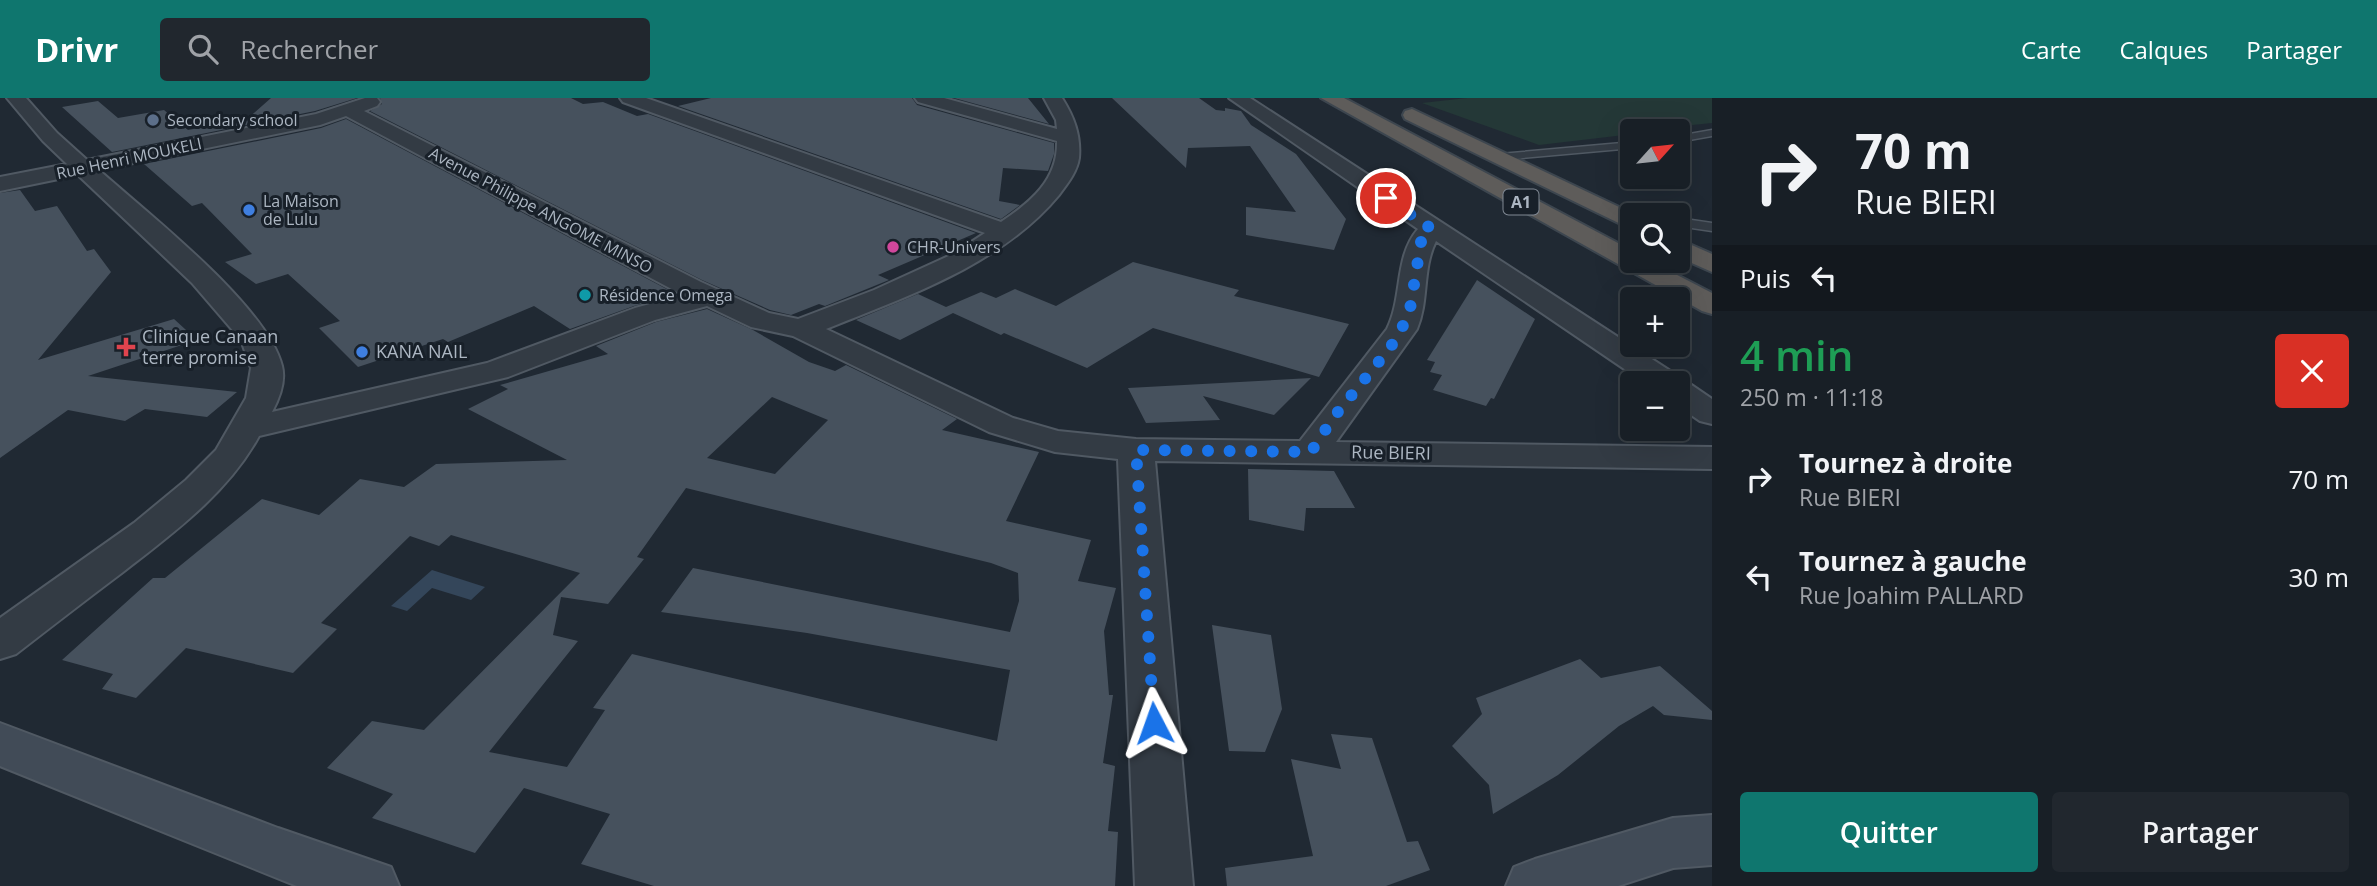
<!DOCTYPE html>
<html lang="fr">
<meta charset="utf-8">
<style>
body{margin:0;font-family:"Open Sans",sans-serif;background:#21272e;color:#f1f3f6;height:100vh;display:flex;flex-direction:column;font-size:26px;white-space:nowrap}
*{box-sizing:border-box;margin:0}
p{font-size:23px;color:#9fa2a7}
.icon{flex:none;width:38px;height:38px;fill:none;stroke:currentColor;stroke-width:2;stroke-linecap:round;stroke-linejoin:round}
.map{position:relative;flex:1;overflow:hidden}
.drawer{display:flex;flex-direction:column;background:#181f26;width:665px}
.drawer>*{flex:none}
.top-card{background:#181f26;color:#f1f3f6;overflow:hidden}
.needle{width:46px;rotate:63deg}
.fabs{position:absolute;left:1620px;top:21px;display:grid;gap:14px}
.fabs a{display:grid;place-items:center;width:70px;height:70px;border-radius:7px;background:#181f26;box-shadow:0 7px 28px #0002,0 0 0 2px #363d43;font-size:35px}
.pin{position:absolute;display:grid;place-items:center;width:60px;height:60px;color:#fff;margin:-30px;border:4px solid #fff;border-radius:50%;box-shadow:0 2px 7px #0007}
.me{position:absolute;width:77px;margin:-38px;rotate:356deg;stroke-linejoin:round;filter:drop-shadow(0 0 5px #0008)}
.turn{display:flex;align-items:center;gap:24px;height:147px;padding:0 28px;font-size:32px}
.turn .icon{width:91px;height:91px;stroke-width:2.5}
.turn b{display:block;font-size:49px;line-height:60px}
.then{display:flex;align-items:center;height:66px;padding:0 28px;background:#0003;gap:14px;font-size:26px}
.round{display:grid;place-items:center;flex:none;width:74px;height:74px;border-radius:7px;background:#21272e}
.headline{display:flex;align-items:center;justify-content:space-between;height:119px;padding:0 28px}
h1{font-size:42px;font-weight:600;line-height:52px;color:#1e9e55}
.button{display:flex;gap:14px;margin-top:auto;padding:14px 28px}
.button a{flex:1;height:80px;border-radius:7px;background:#0f766e;color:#fff;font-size:28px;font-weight:600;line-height:80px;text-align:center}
.button a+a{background:#21272e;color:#f1f3f6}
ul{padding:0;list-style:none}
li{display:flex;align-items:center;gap:21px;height:98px;padding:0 28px}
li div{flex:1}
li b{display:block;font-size:26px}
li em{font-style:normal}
header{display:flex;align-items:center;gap:42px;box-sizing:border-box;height:98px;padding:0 35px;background:#0f766e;color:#fff}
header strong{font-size:33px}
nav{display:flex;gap:38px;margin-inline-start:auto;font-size:24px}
.search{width:490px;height:63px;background:#21272e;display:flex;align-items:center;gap:18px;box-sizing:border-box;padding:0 24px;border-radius:7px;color:#9fa2a7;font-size:26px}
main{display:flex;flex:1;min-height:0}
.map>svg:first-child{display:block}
</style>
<header>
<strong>Drivr</strong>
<div class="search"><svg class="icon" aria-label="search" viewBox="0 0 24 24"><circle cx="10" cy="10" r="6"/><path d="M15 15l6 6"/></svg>Rechercher</div>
<nav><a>Carte</a><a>Calques</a><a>Partager</a></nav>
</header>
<main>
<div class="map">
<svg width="1712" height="788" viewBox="0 0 1712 788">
<rect width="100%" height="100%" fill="#202933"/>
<!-- green -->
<path fill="#243837" d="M1467,0H1712V25L1633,33V36L1539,47L1422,5Z"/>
<!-- water -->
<path fill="#34465a" d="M432,472L485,489L471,502L432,490L407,513L391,508Z"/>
<!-- building -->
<path fill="#46515d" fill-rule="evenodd" d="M271,0H357L315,13L112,54L62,9L98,3L118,20L164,12L188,32L247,21Z
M380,0H571L583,6L603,4L637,18L648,16L976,135L878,177L889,182L825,208L819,206L791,217L770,212L702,182L370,13L382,6Z
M711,0H912L917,7L1054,45V56L1048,73L1003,70L999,103L1020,107L1001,121L678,8Z
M954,0H1028L1049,26Z
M1112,0H1199L1216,12L1225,13V10L1241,13L1251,27L1296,56L1346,121L1334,152L1246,137V109L1296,114L1250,48L1188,50L1186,70Z
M346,21L676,196L634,208L570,231L534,208L448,244L443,241L358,269L319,230L340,223L288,176L256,186L225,164L252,156L202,105L192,108L144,66L321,30Z
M20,92L35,113L57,108L87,153L94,151L111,174L38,262L174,221L197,242L88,278L237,294L207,319L145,311L125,323L68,312L0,360V95Z
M1133,164L1239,192L1234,198L1349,226L1319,279L1153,230L1087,270L1004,235L1001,237L953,215L900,242L856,222L918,196L946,209L981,194L996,200L1015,191L1056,208Z
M1477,182L1535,221L1494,301L1491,300L1486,308L1433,292L1442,277L1430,274L1435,264L1427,262Z
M707,211L753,232L809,264L835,273L846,267L957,321L942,332L1039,354L1006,423L1091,442L1078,483L1116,490L1104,533L1109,597H1113L1103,665L1115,668L1108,733L1118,734L1115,788H654L581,766L610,716L524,690L475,755L372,720L393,696L327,670L372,623L424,632L580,475L451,437L439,448L410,438L321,525L337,531L293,575L186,550L136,600L102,591L113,576L62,562L153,480H165L262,401L319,417L360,381L404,389L436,366L567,362L468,311L508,291L500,287L608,256L596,248L656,224ZM772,299L828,322L775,376L707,360ZM686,390L991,465L1018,475L1019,503L1010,534L693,470L661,514L807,535L1010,572L997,643L632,556L593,610L605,612L567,669L489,654L578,543L553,537L561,499L608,506L644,461L637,459Z
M1311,280L1274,317L1203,298L1220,322L1146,325L1128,290Z
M1248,371L1334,373L1355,410H1306L1304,433L1249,422Z
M1212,527L1271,537L1282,611L1265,654L1229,653Z
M1580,561L1601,580L1660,568L1712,613V622L1664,617L1653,608L1619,628L1558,677L1493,716L1489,687L1452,648L1482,616L1476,600Z
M1331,636L1372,640L1407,744L1418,743L1430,772L1386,788H1227L1225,770L1313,758L1291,661L1341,671Z"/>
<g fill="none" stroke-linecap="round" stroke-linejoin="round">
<defs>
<path id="service" d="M1712,32V38L1678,44V38Z
M1633,44V50L1500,62L1494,59L1500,56Z
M1678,120L1712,125V133L1678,128Z"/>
<path id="minor" d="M7,0H26L57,35L87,62L316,16L365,0H377L380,4L377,8L364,13L701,184L769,215L798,221L874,192L953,156L985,135L623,4L620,0H646L1001,124C1031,104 1058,82 1057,43L918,4L915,0H944L1057,31L1056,22L1044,0H1062C1074,19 1081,37 1079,60C1077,74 1067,86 1059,97C1002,166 908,198 826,231L1013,320L1058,333L1136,341L1300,343L1387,231C1403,199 1394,159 1418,131L1229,0H1250L1678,278L1682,284L1690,286L1712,301V326L1700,323L1678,308V285H1645L1436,143C1422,171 1429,203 1417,231L1336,344L1712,349V371L1155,363L1193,788H1135L1118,361L1055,354L989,334L793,238L751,229L707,208L655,222L508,279L259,338C228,395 173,435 123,474C87,501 52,528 16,556L0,561V520L134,425L186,382L216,352L246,300L251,270L241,242L192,185L78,77L0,93V79L67,66L43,43ZM346,18L681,196L683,197L635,210L487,265L272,314C279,301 286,283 282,268C267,208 147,115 99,72L320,27Z"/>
<path id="secondary" d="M0,625L278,730L391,769L399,788H297L0,668Z
M1712,717V767L1673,770L1618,788H1506L1514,769L1535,761L1673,720Z"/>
<path id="trunk" d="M1321,0H1344L1633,153V163H1650L1712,195V216L1702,213Z
M1412,11L1636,117H1633V132L1405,21L1403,17L1405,13Z
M1678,141L1712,156V174L1678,159Z"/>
</defs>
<!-- service casing -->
<use href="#service" stroke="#505963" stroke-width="3"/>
<!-- minor casing -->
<use href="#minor" stroke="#505963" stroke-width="4"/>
<!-- secondary casing -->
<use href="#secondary" stroke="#505963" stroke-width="4"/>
<!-- trunk casing -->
<use href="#trunk" stroke="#3d464f" stroke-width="4"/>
<!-- service -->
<use href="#service" fill="#333b44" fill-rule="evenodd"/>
<!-- minor -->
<use href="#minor" fill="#333b44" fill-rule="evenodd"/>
<!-- secondary -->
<use href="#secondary" fill="#414b57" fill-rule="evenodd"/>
<!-- trunk -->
<use href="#trunk" fill="#5e5c5a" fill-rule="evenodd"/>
</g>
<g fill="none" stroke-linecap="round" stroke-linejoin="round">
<!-- route -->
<path stroke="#1a73e8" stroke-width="12" stroke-dasharray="0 21.6" d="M1154,625L1136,352L1311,354L1333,320L1390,250L1404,226L1410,211L1421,144L1432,131L1386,100"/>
</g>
<!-- markers -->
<circle fill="#5c6f8a" stroke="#182029" stroke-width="2.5" cx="153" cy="22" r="7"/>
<g fill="#3f7fe0" stroke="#182029" stroke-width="2.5">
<circle cx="249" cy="112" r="7"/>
<circle cx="362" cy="254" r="7"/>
</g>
<circle fill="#d1479c" stroke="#182029" stroke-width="2.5" cx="893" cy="149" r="7"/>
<circle fill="#0f9aa8" stroke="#182029" stroke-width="2.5" cx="585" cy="197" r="7"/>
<path fill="#e0444e" stroke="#182029" stroke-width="2.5" d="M122.5 238.5h7v7h7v7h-7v7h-7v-7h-7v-7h7z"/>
<g text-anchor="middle" stroke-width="6" stroke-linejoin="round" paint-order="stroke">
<!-- far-poi labels -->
<g font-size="16" fill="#acb6c2" stroke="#182029" text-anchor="start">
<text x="167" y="28">Secondary school</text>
<text x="263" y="109">La Maison<tspan x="263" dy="18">de Lulu</tspan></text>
<text x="907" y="155">CHR-Univers</text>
<text x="599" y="203">Résidence Omega</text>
</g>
<!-- far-street labels -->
<g font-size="16" fill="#acb6c2" stroke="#182029">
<text transform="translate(129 60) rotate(-12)" y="6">Rue Henri MOUKELI</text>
<text transform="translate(541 112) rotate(28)" y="6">Avenue Philippe ANGOME MINSO</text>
</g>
<!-- shield labels -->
<rect fill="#182029" stroke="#808994" stroke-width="2" x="1503.5" y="91.5" width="35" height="25" rx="5"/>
<g font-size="16" font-weight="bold" fill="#acb6c2">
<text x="1521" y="110">A1</text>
</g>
<!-- poi labels -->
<g font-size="18" fill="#acb6c2" stroke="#182029" text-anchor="start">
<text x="142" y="245">Clinique Canaan<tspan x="142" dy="21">terre promise</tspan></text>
<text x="376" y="260">KANA NAIL</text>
</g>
<!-- street labels -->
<g font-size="18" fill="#acb6c2" stroke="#182029">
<text transform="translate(1391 355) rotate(1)" y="6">Rue BIERI</text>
</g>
</g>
</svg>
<div class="fabs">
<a><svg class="needle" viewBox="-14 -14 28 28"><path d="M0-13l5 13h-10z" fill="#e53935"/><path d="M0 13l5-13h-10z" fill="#9fa2a7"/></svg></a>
<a><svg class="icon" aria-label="search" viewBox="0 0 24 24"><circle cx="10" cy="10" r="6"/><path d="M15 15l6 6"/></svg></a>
<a>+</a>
<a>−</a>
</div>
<div class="pin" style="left:1386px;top:100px;background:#d93025"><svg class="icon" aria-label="arrive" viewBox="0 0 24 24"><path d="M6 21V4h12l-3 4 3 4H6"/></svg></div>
<svg class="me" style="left:1154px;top:625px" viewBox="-20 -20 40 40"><path d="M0-17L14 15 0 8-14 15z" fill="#1a73e8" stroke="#fff" stroke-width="4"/></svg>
</div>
<section class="drawer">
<div class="top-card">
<div class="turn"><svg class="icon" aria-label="right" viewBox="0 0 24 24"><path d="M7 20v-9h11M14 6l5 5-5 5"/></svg><div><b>70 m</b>Rue BIERI</div></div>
<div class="then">Puis<svg class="icon" aria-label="left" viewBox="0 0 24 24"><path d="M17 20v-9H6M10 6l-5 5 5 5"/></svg></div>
</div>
<div class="headline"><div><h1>4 min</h1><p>250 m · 11:18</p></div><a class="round" style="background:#d93025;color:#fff"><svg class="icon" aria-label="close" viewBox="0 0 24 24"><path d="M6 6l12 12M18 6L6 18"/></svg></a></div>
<ul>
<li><svg class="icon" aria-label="right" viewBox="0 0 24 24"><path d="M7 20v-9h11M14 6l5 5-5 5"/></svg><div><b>Tournez à droite</b><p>Rue BIERI</p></div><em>70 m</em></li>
<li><svg class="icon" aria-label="left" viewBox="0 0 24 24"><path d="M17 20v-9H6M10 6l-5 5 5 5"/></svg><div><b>Tournez à gauche</b><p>Rue Joahim PALLARD</p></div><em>30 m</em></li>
</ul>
<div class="button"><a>Quitter</a><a>Partager</a></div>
</section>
</main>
